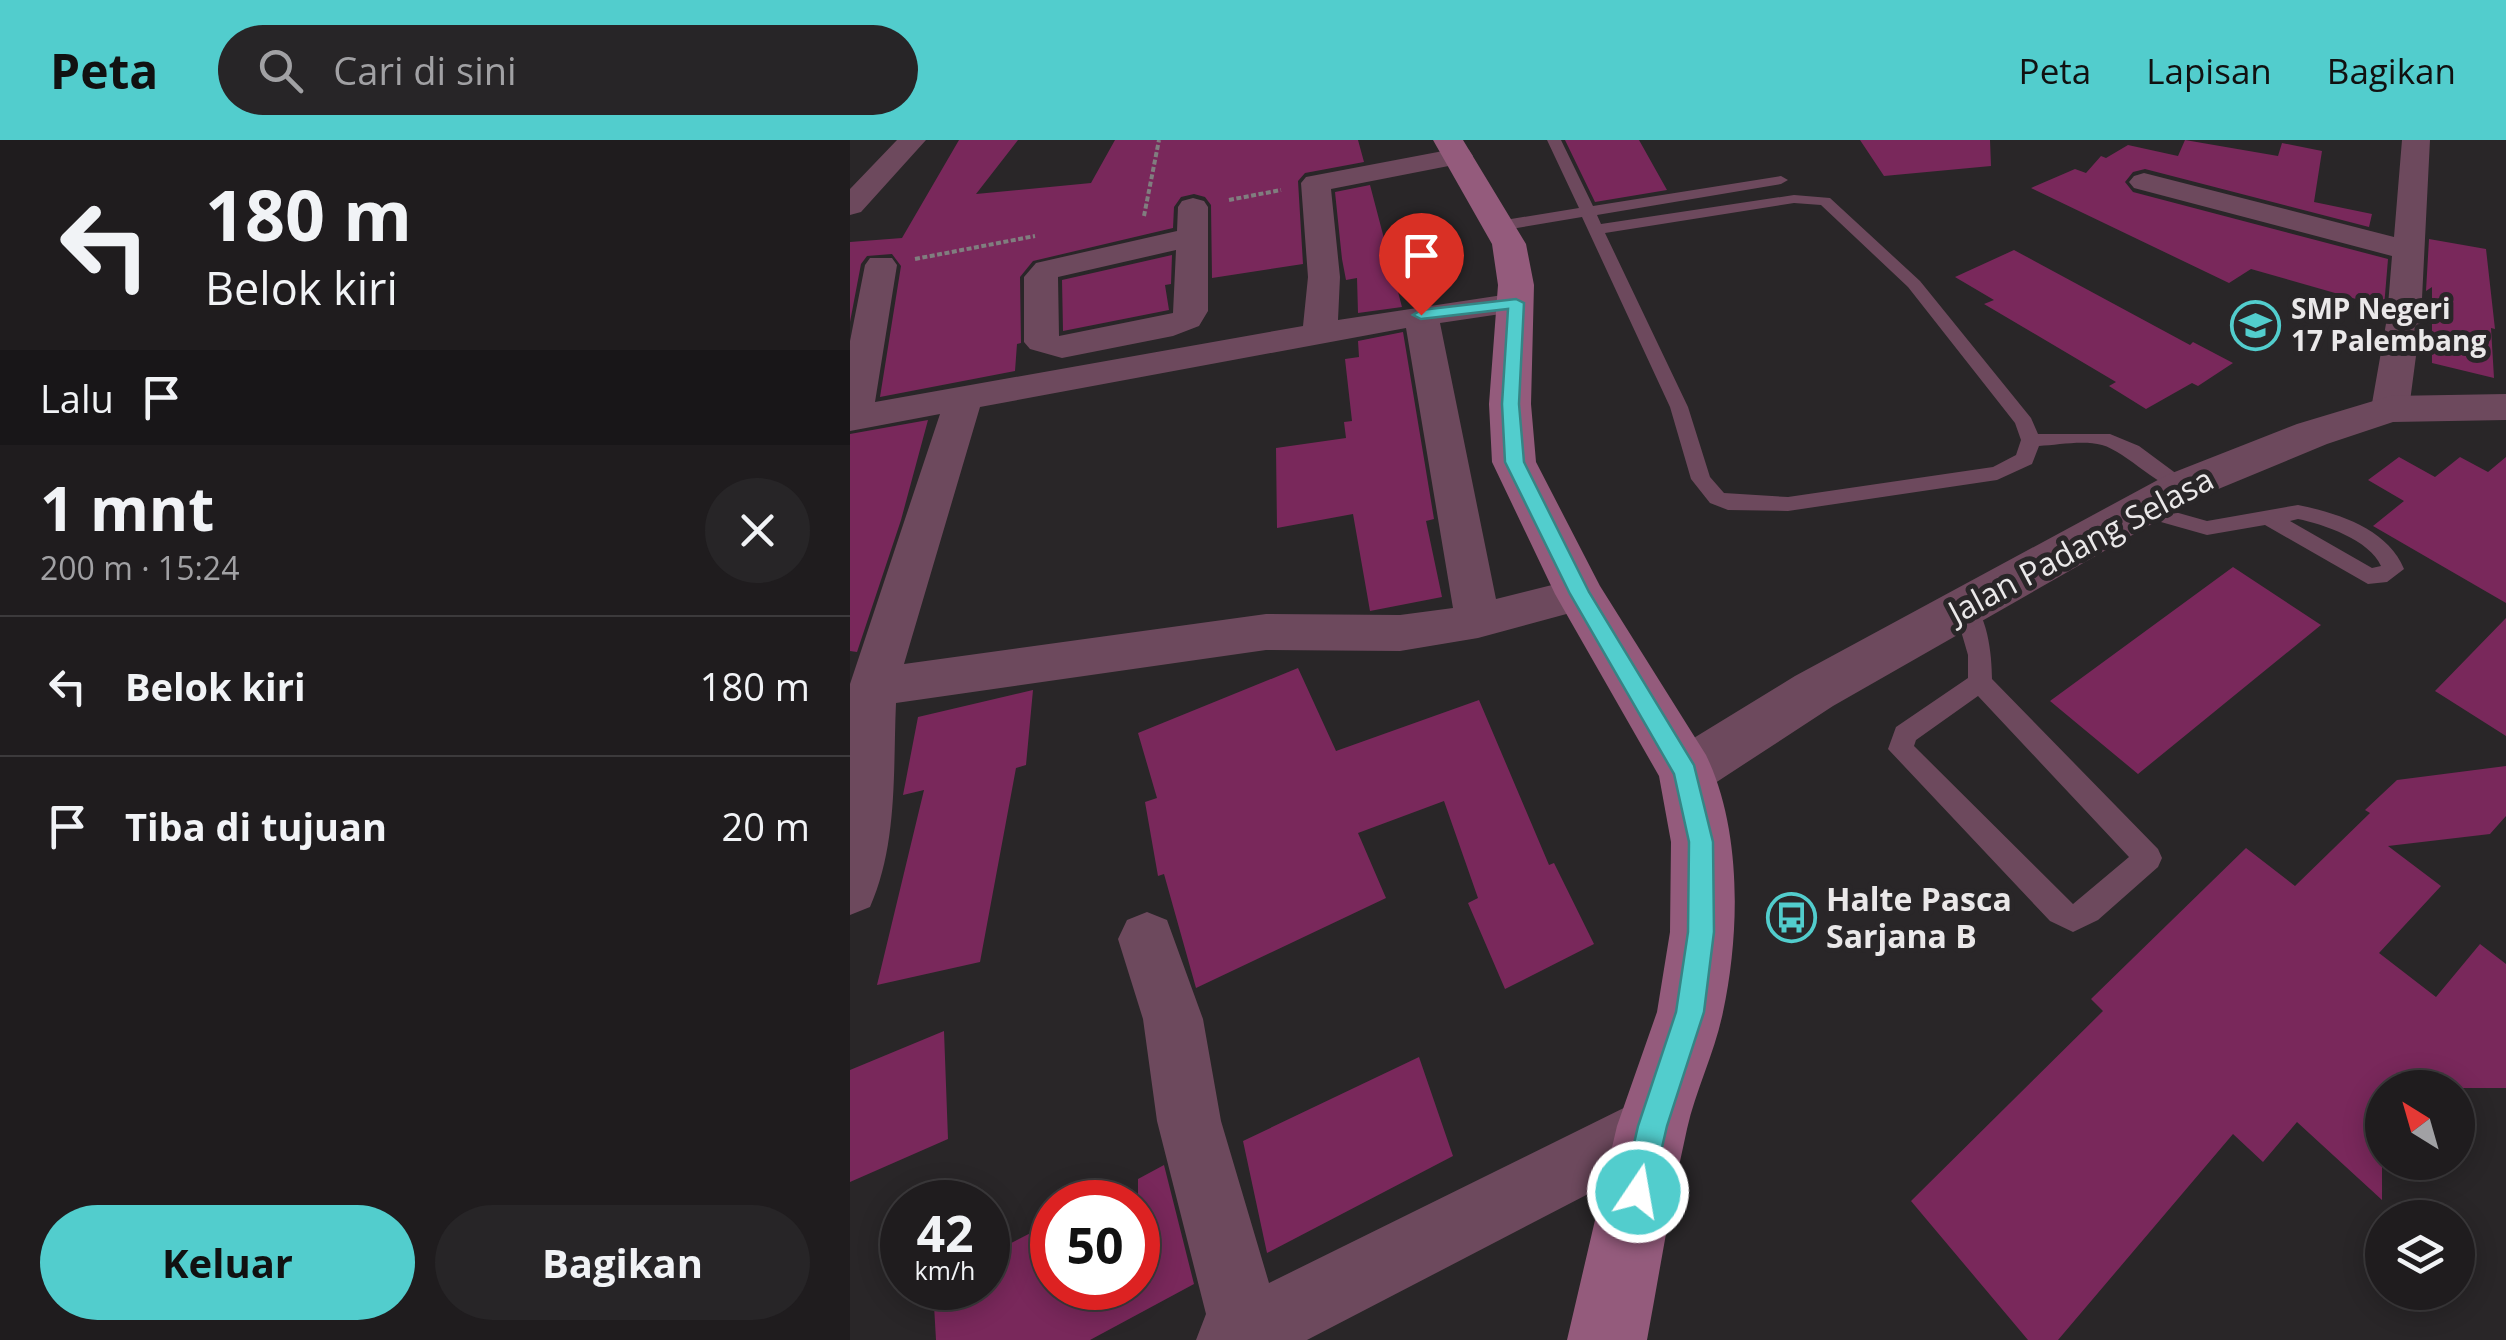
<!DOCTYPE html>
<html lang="id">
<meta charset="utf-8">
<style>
body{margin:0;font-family:"Open Sans",sans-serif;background:#272527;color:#f1f3f6;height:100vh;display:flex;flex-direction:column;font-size:38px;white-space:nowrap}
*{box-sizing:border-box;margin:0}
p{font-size:32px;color:#a1a1a4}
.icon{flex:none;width:55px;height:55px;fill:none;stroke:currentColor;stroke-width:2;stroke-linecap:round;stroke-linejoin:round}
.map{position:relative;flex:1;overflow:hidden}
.details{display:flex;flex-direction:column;background:#1f1c1e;width:850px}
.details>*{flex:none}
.banner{background:#1f1c1e;color:#f1f3f6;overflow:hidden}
.needle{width:65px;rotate:323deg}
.tools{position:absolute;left:1515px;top:930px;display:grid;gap:20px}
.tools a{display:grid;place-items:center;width:110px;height:110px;border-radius:50%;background:#1f1c1e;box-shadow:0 5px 25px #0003,0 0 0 2px #3c3a3c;font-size:50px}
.speed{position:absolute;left:30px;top:1040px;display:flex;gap:20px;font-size:50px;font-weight:700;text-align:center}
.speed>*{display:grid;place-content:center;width:130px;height:130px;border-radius:50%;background:#1f1c1e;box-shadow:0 5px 25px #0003,0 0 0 2px #3c3a3c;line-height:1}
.speed small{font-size:25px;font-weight:400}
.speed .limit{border:15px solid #d22;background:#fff;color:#111}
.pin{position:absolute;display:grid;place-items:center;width:85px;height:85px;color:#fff;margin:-102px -42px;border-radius:50% 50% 50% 0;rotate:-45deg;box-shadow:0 0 10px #0007}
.pin .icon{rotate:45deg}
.me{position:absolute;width:110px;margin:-55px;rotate:12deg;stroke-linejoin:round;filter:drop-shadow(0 0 8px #0008)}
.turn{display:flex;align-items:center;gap:35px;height:210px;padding:0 40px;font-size:45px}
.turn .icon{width:130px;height:130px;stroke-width:2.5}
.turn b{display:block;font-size:70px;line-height:85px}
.then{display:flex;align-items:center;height:95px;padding:0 40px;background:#0003;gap:20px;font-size:38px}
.round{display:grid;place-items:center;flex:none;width:105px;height:105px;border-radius:52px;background:#272527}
.summary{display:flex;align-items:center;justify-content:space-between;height:170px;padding:0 40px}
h1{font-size:60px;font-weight:700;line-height:75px}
.cta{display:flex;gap:20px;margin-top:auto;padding:20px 40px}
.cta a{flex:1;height:115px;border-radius:60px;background:#52cdcd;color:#111;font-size:40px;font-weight:700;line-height:115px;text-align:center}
.cta a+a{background:#272527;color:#f1f3f6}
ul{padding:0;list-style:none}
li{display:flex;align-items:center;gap:30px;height:140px;padding:0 40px;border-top:2px solid #3c3a3c}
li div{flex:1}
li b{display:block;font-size:38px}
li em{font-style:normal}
header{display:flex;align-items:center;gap:60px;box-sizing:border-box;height:140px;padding:0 50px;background:#52cdcd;color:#111}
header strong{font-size:48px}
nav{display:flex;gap:55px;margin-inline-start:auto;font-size:35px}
.search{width:700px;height:90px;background:#272527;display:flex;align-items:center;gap:25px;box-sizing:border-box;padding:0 35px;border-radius:55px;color:#a1a1a4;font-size:38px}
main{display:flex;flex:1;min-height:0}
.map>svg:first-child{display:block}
</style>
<header>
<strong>Peta</strong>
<div class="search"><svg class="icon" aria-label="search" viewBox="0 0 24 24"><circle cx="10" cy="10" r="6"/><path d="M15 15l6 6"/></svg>Cari di sini</div>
<nav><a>Peta</a><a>Lapisan</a><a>Bagikan</a></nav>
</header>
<main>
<section class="details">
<div class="banner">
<div class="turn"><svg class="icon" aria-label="left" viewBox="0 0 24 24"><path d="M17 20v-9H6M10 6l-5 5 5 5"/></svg><div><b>180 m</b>Belok kiri</div></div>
<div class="then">Lalu<svg class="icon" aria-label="arrive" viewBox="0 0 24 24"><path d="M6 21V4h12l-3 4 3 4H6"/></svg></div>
</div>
<div class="summary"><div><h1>1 mnt</h1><p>200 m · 15:24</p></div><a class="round"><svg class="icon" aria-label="close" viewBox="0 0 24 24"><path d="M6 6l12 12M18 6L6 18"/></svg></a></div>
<ul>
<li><svg class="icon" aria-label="left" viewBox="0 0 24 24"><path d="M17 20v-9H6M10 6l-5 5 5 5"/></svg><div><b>Belok kiri</b></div><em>180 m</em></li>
<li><svg class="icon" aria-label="arrive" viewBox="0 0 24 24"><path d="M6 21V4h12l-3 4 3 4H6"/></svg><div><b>Tiba di tujuan</b></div><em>20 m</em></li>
</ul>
<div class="cta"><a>Keluar</a><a>Bagikan</a></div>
</section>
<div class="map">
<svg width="1656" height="1200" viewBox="0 0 1656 1200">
<rect width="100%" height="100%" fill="#292628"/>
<!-- building -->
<path fill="#79285b" d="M109,0H168L126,54L241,43L265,0H508L514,22L455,33L448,41L453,124L362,138L361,65L355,57L344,54L331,57L324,67L323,88L183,121L170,137L171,203L167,204L165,231L30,257L51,126L42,114L17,116L11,124L0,182V102L52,98Z
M715,0H789L817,50L745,62Z
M1010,0H1140L1141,26L1034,36Z
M1335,0L1428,16L1432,3L1472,11L1464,62L1522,74L1519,87L1295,29L1283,32L1275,42L1283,52L1538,119L1534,167L1401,129L1379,143L1181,48L1225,29L1236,33L1251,16L1256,18L1278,5L1328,16Z
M520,45L552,167L508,173L507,138L496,140L492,119L485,52Z
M1579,99L1636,109L1645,189L1641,188L1644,238L1582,223V147L1576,151Z
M1164,110L1340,205L1343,202L1383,223L1348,246L1342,243L1296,269L1259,246L1266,242L1134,164L1144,160L1105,137Z
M322,115L321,144L315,145L319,170L213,191L212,140Z
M553,192L584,379L576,381L592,457L520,471L503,374L427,388L426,308L496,298L494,282L502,281L495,219L509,217L508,201Z
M78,280L51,380L7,512L0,511V294Z
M1549,317L1585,337L1610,317L1638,332L1656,317V463L1523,386L1554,361L1518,340Z
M1383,427L1471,485L1288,634L1200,561Z
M1656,478V596L1585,551Z
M448,528L486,611L629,560L699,725L704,723L744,804L655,849L618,763L628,758L594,661L508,693L536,758L346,848L314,734L308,736L295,662L307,658L288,593Z
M183,550L176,625L166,628L130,822L27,845L74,650L53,655L68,577Z
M1656,626V676L1640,694L1538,706L1591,746L1529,813L1586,857L1630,804L1656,824V948H1532V1060L1447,982L1413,1022L1383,994L1208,1200H1178L1061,1061L1253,871L1241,859L1396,708L1445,746L1520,673L1515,670L1547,640Z
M94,891L98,999L0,1042V930Z
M569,917L603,1016L417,1113L393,1001Z
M314,1025L344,1144L240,1200H86L83,1148H138V1115L202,1082V1148H288V1039Z"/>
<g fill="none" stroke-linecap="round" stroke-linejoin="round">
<!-- path -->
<path stroke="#807e7f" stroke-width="4" stroke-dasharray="5 2.5" stroke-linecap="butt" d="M379,60L431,50
M294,76L309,0
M65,119L185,96"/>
<!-- service -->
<path fill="#6d495d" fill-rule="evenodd" d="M697,0H711L743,66L931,36L938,40L931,44L747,75L751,84L944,55L980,58L1070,141L1181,278L1188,294H1260L1289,306L1343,346L1340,351C1317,357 1278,312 1252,305C1233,300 1208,305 1189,306L1182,324L1147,340L938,371L878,370L860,363L841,339L820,267L732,77L649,91L641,86L649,81L729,68ZM944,63L971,65L1058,147L1165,283L1171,300L1166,315L1143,327L938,357L874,353L860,337L838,267L755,93Z
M1286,361L1357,381L1448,365C1488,373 1538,389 1554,429L1537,442L1518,444L1415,385L1357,395L1279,373L1276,368ZM1448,379C1473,384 1520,400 1531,426L1522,428L1440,381Z
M1115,459C1138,467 1142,517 1142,539L1308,709L1312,718L1308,727L1248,780L1223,792L1200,781L1038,609L1046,587L1118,538V515L1104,467ZM1128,556L1279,717L1223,764L1064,606L1066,600Z"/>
<!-- minor -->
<path fill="#6d495d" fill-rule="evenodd" d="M47,0H76L11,72L0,75V49Z
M1552,0H1580L1571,178L1559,269L1553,277L1540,281L1527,277L1521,269L1537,178L1542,116L1284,48L1279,42L1284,36L1294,33L1544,97Z
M609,8L619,10L623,16L619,22L481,49L490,137L488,180L666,153L678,156L683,163L678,170L590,183L646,459L730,438L746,442L752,454L746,466L628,498L550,511L416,510L46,563C43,630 48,704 20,767L0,775V544L90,274L0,291V201L15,125L20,118H42L47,125L25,262L453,186L458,137L451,43L456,37ZM556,188L603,468L550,475L416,474L54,524L130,267Z
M343,58L354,61L358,67V171L349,186L323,196L212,218L180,209L174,202V137L186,123L327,91L328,67L332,61ZM326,110L323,173L209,196L208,137Z
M297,772L317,780L353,879L371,981L419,1143L802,954L825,963L834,986L825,1009L457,1200H346L356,1174L307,981L293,879L268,799L277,780Z"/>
<!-- tertiary -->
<path fill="#6d495d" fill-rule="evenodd" d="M1656,254V280L1543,282L1477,304L1349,357L983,566L856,649L836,656L816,649L808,632L816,615L945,536L1317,335L1447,284L1540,256Z"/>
<!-- secondary -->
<path fill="#945b7c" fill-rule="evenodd" d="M583,0H613L676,104L684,145L681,264L686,322L750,446L856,615C892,689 890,793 873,872C865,912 846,949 837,989C821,1059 810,1130 797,1200H717L767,986L807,872L820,792L821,702L809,636L705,454L642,322L639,264L648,145L642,104Z"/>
</g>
<!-- route -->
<path fill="#52cdcd" stroke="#358585" stroke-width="2.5" d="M666,159L674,163L669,264L674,322L739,452L844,625L863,702L864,792L854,872L817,986L799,1063L788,1067L777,1063L773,1052L788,986L826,872L838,792L839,702L824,634L720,454L655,322L652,264L658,169L571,179L563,175L571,170Z"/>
<!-- icons -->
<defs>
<symbol id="school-ring" viewBox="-11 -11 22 22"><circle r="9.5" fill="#292628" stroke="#52cdcd" stroke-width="1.5"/><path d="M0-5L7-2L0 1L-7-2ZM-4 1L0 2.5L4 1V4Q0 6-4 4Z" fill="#52cdcd"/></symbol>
<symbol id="bus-ring" viewBox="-11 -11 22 22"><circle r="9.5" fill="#292628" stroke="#52cdcd" stroke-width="1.5"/><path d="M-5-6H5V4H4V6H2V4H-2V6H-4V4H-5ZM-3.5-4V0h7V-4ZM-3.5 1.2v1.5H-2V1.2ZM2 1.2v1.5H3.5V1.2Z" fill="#52cdcd"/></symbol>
</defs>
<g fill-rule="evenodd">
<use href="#school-ring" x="1378" y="158" width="55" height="55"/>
<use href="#bus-ring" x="914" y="750" width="55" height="55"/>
</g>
<g text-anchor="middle" stroke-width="10" stroke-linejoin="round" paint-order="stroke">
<!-- far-poi labels -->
<g font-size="28" font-weight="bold" fill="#eae8e9" stroke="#292628" text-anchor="start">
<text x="1441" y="179">SMP Negeri<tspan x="1441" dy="32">17 Palembang</tspan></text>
</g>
<!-- street labels -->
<g font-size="32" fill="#eae8e9" stroke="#292628">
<text transform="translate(1231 406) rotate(-28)" y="11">Jalan Padang Selasa</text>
</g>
<!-- poi labels -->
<g font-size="32" font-weight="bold" fill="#eae8e9" stroke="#292628" text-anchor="start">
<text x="976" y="771">Halte Pasca<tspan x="976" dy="37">Sarjana B</tspan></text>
</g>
</g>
</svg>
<div class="tools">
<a><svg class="needle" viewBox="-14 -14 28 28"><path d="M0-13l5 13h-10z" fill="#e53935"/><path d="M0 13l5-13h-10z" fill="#a1a1a4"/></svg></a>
<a><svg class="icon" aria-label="layers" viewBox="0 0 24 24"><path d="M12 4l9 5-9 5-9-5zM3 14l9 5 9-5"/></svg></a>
</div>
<div class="speed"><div>42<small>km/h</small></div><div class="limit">50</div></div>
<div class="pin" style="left:571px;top:175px;background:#d93025"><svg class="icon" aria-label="arrive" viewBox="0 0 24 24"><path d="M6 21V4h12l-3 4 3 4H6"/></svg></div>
<svg class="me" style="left:788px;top:1052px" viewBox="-20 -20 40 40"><circle r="17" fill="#52cdcd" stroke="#fff" stroke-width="3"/><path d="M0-11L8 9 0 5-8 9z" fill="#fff"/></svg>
</div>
</main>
